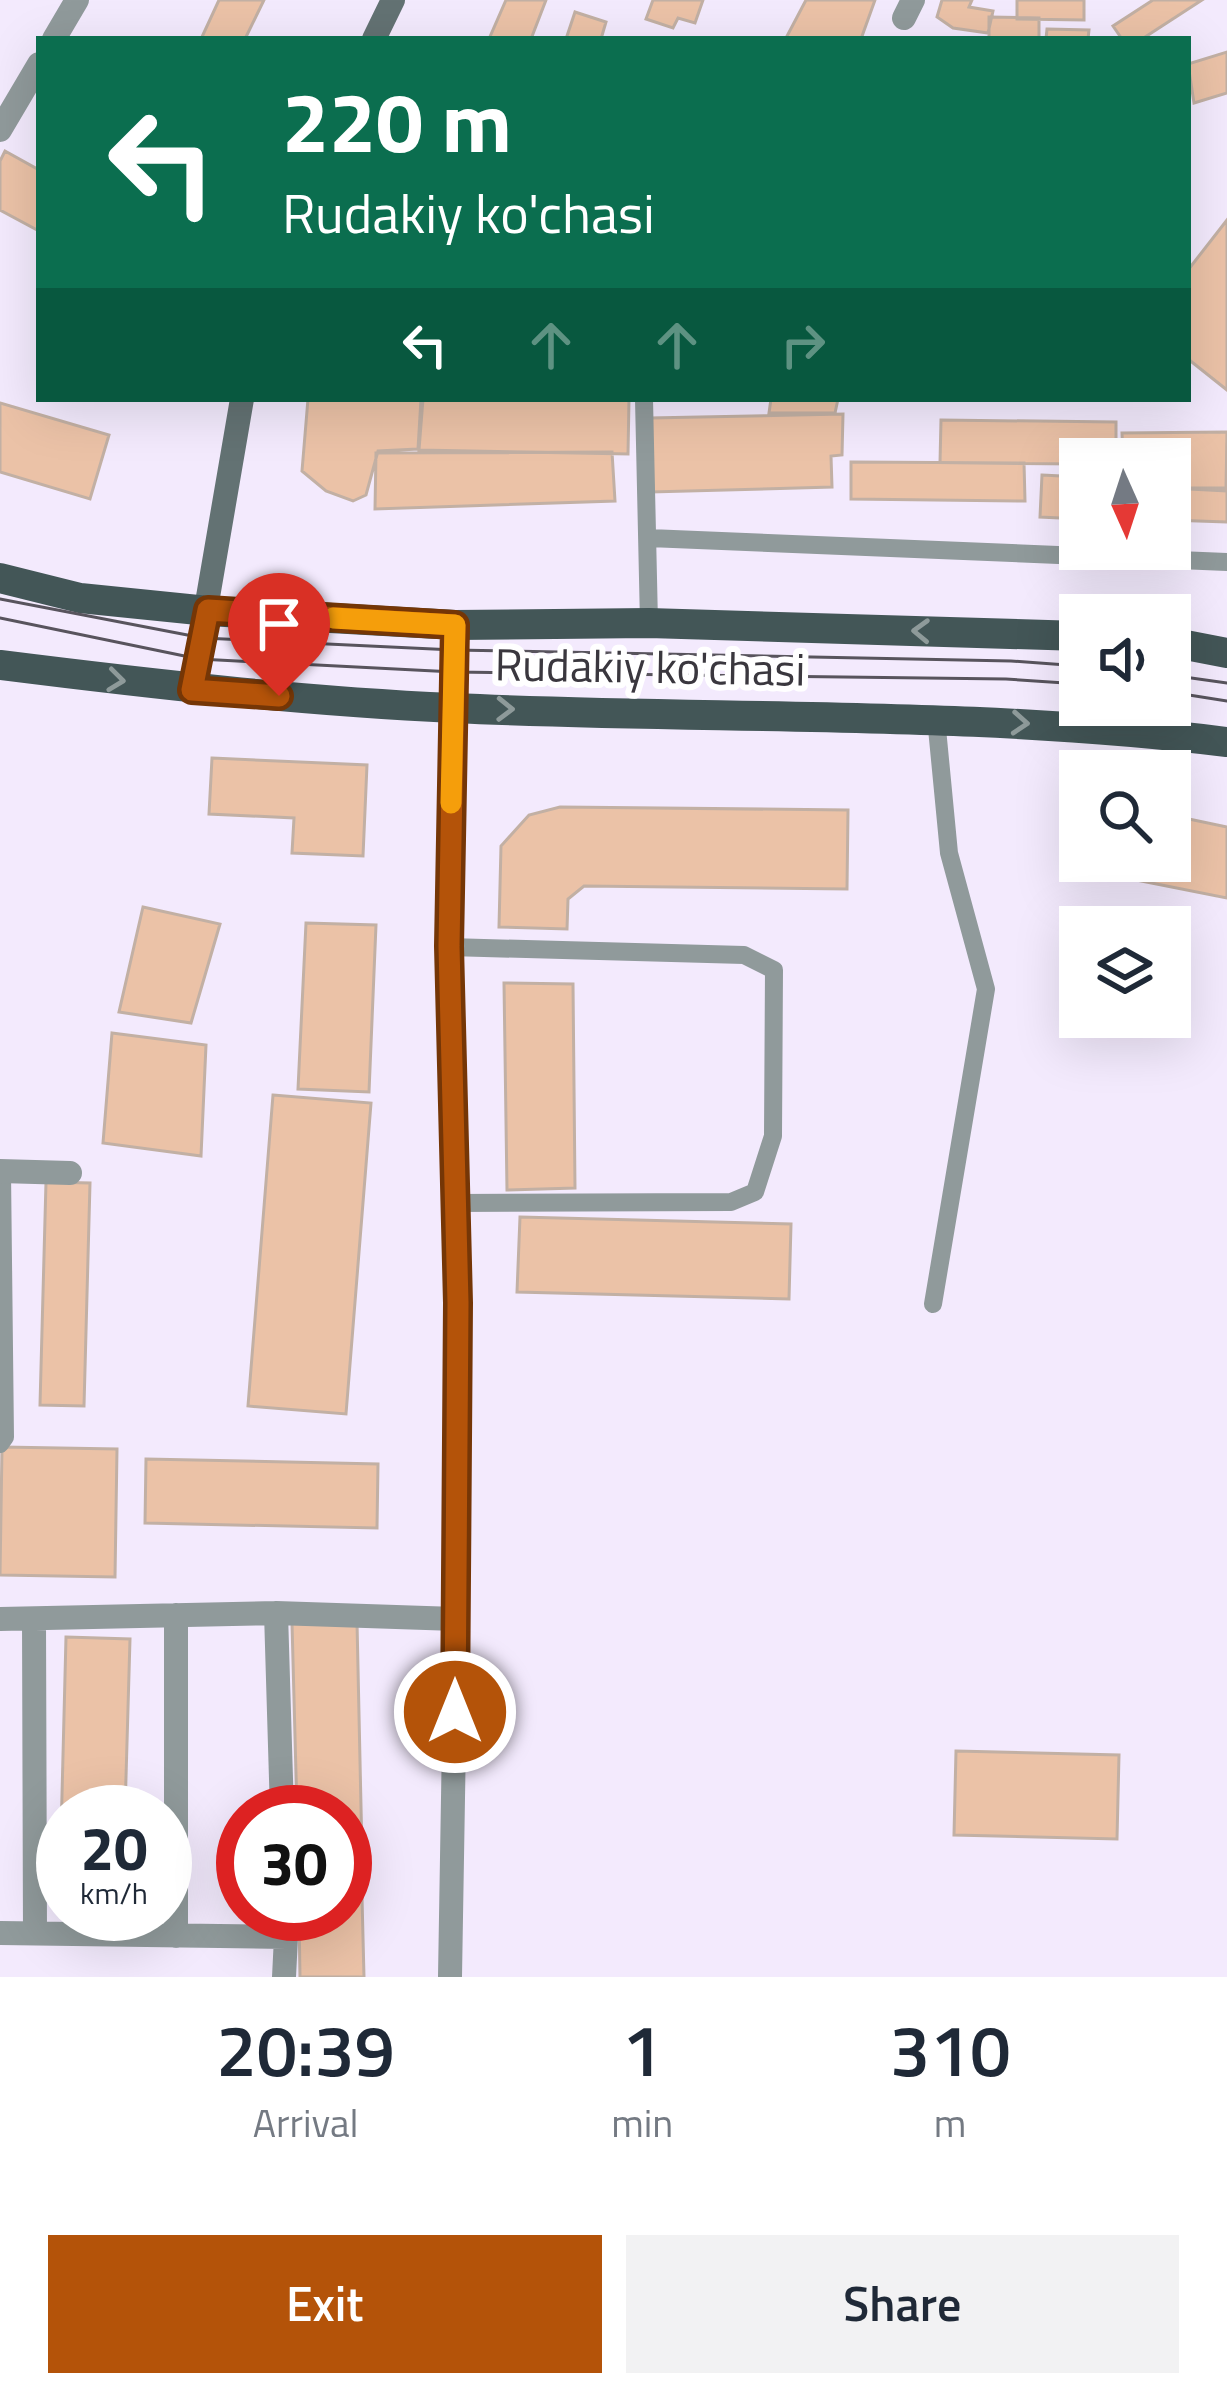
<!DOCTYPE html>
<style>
body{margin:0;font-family:"Titillium Web",sans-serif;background:#f2f2f3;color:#1f2937;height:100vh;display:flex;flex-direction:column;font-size:45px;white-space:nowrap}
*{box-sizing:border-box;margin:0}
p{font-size:39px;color:#747a83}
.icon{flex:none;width:66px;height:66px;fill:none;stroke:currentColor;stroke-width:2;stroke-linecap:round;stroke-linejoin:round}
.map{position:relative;height:1977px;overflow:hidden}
.details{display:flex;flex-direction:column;background:#fff;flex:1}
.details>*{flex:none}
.banner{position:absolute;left:36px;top:36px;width:1155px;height:366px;border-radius:0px;box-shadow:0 12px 48px #0002;background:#0b6e4f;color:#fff;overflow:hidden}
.needle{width:78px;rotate:177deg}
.controls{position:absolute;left:1059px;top:438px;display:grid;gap:24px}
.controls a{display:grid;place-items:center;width:132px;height:132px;border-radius:0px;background:#fff;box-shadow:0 12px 48px #0002;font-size:60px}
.speed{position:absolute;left:36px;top:1785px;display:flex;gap:24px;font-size:60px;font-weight:700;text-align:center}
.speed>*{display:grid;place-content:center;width:156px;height:156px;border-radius:50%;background:#fff;box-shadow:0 12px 48px #0002;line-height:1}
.speed small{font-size:30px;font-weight:400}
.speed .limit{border:18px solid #d22;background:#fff;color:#111}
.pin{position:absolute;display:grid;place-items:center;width:102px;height:102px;color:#fff;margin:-123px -51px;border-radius:50% 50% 50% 0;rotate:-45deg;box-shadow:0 0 12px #0007}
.pin .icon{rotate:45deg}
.me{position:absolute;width:132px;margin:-66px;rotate:0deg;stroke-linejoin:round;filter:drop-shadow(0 0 9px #0008)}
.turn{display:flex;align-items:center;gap:42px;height:252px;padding:0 48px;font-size:54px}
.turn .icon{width:156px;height:156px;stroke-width:2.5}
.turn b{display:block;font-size:84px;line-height:102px}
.lanes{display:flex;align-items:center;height:114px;padding:0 48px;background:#0003;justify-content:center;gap:60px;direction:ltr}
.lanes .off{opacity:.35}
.eta{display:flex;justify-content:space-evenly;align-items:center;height:204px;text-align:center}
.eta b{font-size:72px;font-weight:600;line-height:84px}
.button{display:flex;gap:24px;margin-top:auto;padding:24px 48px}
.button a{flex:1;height:138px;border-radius:0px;background:#b45309;color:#fff;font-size:48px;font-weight:600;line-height:138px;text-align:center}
.button a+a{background:#f2f2f3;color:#1f2937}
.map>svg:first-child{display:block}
</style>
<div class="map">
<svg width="1227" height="1977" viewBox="0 0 1227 1977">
<rect width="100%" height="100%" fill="#f3eafd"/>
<!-- building -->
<path fill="#ebc2a7" stroke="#c2b0a4" stroke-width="3" d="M219,0H264L245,39H201Z
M506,0H546L531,39H489Z
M653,0H703L695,23L678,18L673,28L646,19Z
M806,0H875L861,39L786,38Z
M942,0H972L969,7L993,11L988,33L953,28L937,17Z
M1017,0H1084V20L1017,19Z
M1153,0H1202L1142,39H1122L1113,26Z
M575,12L606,22L601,39H566Z
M989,17L1039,18V39H989Z
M1047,29L1089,30L1088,39H1046Z
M1227,52V93L1194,103L1188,64Z
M5,151L39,170V231L0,210V161Z
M1227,220V390L1188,359V270Z
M308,399H421L418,449L378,451L366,495L353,501L326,491L302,471Z
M423,399H629L628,454L419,450Z
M771,399H838L835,413H769Z
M0,403L109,435L90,499L0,472Z
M843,414L842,455L831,456L832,487L651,492L650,418Z
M941,420L1116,422V459H1080V464L940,463Z
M1227,432L1226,488H1170V459H1123L1122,433Z
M612,452L615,501L375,509L376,453Z
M851,462L1024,463L1025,501L851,499Z
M1042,475L1080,477V519L1040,517Z
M1170,488L1227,491V522L1170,520Z
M212,758L367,765L363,856L292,853L294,818L209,814Z
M560,807L848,810L847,889L584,886L568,899L567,929L499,927L501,846L529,815Z
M1170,815L1227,827V898L1086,870L1088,861H1170Z
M143,907L220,924L191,1023L119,1012Z
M306,923L376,925L369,1092L298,1089Z
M504,983L573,984L575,1188L507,1190Z
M112,1033L206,1045L201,1156L103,1143Z
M273,1095L371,1103L346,1414L248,1406Z
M46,1182L90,1183L84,1406L40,1405Z
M520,1217L791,1224L789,1299L517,1292Z
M2,1447L117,1449L115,1577L0,1575Z
M146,1459L378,1464L377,1528L145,1523Z
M357,1622L362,1853H345V1812H297L292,1623Z
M66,1637L130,1639L125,1812H63V1874H60Z
M956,1751L1119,1755L1117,1839L954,1835Z
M345,1858H361L364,1977H300L299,1914H345Z"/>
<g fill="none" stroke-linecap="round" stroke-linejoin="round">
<!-- lane -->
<path stroke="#909a9b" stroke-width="18" d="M644,399L649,623
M649,538L1227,562
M449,947L744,955L774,970L773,1136L755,1192L731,1202L453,1203
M933,1304L986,989L949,853L936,718
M0,1444L5,1437L2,1172"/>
<!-- street -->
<path stroke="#909a9b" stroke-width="24" d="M904,18L913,0
M54,39L77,0
M0,130L39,64
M0,1171L70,1173
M276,1613L282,1812
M0,1619L276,1613L456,1619
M34,1619L35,1933
M0,1933L286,1937L284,1914
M176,1936V1615
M284,1977L286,1937
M450,1977L456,1619L457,1303L449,947L455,625"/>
<!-- secondary -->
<path stroke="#637273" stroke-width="24" d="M374,39L393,0
M192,690L242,399"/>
<!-- primary -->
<path stroke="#435657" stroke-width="30" d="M0,578L80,598L208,611L455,625L649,623L1080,636
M1170,642L1227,653
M0,665C151,684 301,701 453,708C712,720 970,710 1227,742"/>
<!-- tram -->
<path stroke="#58545d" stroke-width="3" d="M0,599L203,638L454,650L1011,661L1080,666
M0,618L199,659L454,672L1006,679L1080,684
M1170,675L1227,683
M1170,692L1227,701"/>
</g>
<!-- one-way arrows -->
<defs><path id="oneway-chevron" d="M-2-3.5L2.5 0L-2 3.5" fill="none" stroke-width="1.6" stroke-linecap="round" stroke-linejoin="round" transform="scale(3)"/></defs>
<g stroke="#8e9a9a">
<use href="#oneway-chevron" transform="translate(921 631) rotate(-178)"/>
<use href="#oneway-chevron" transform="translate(116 680) rotate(7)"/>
<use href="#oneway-chevron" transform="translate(505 709) rotate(1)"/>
<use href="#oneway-chevron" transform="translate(1020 723) rotate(4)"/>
</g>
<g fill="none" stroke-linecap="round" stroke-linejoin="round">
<defs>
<path id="route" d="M279,696L192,690L208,610L455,625L449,946L458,1303L455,1712"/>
</defs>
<!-- route casing -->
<use href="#route" stroke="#753606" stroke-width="30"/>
<!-- route -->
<use href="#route" stroke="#b45309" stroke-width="21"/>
<!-- slow -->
<path stroke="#f59e0b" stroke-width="21" d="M333,618L455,625L451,803"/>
</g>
<g text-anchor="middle" stroke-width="12" stroke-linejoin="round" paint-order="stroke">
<!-- street labels -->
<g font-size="45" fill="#3a373e" stroke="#fff">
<text transform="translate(650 667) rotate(1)" y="16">Rudakiy ko'chasi</text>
</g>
</g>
</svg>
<div class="controls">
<a><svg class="needle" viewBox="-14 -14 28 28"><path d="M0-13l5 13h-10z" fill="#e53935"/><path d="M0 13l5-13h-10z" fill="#747a83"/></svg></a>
<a><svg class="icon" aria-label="sound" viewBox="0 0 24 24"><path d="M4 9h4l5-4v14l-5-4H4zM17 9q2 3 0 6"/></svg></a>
<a><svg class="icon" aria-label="search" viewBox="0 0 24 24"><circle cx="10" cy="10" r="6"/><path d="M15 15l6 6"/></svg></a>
<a><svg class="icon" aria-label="layers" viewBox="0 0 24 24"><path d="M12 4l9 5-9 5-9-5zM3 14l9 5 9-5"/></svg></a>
</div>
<div class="speed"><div>20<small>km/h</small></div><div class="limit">30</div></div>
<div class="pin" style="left:279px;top:696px;background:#d93025"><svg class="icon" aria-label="arrive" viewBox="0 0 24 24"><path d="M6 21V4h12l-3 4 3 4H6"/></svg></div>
<svg class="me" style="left:455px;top:1712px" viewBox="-20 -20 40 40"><circle r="17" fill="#b45309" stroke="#fff" stroke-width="3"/><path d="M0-11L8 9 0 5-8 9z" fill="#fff"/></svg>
<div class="banner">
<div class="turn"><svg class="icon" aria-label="left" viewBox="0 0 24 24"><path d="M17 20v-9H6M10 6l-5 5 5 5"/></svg><div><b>220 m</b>Rudakiy ko'chasi</div></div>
<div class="lanes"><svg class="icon" aria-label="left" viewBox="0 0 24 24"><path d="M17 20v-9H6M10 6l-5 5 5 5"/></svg><svg class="icon off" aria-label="ahead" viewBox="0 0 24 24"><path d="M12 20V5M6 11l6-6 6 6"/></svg><svg class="icon off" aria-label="ahead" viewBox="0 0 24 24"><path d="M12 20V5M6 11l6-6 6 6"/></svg><svg class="icon off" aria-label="right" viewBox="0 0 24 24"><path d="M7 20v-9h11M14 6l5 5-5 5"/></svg></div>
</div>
</div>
<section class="details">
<div class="eta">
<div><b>20:39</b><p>Arrival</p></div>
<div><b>1</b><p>min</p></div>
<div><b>310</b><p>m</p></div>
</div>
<div class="button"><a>Exit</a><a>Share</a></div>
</section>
